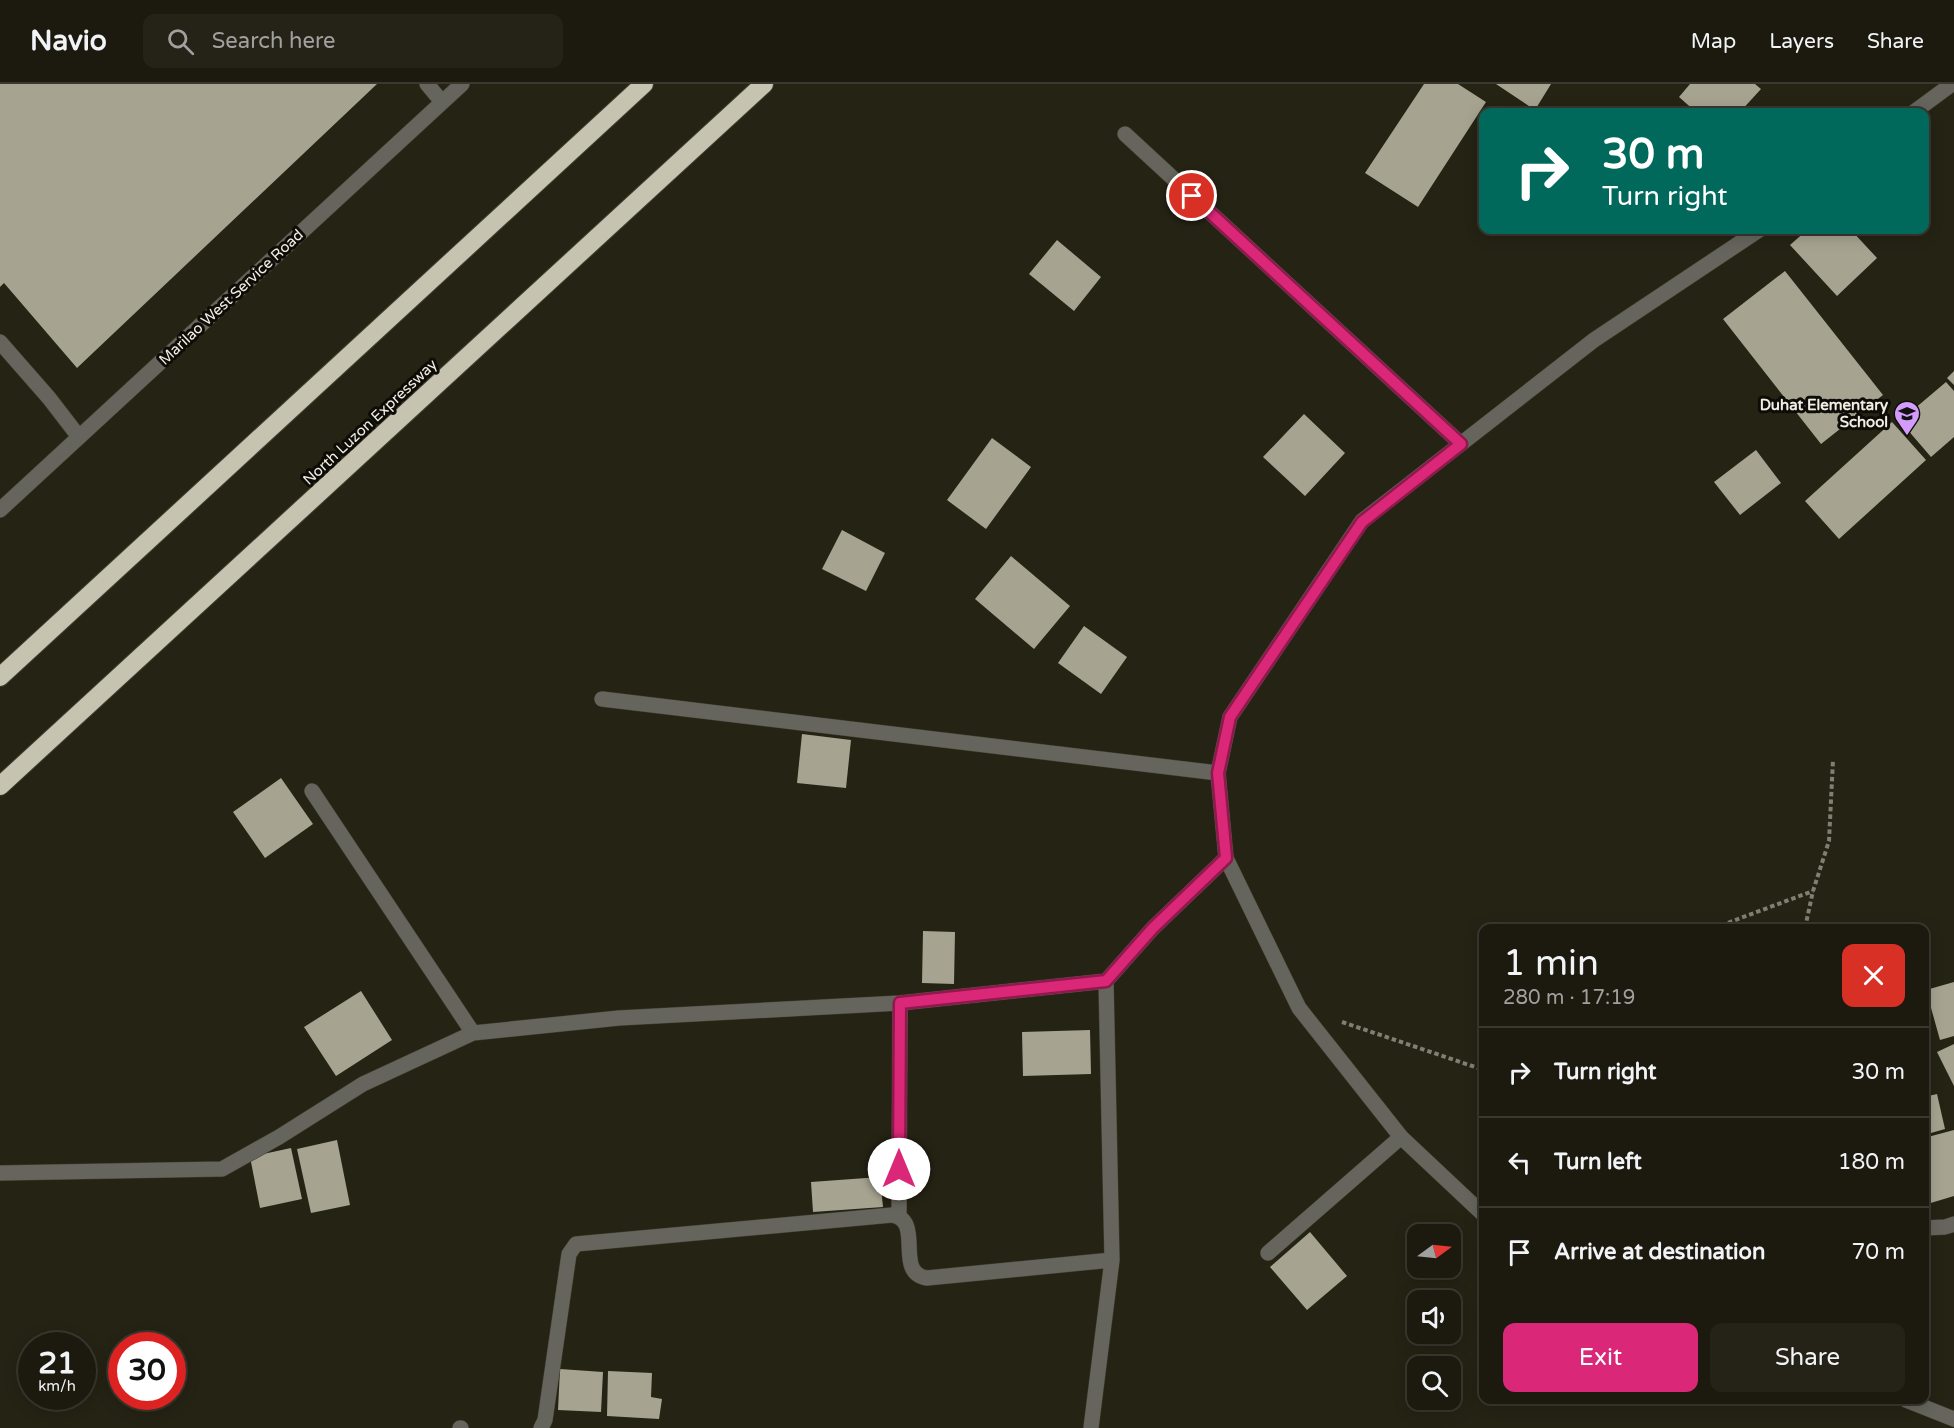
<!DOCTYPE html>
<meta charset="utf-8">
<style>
body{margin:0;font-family:"Varela Round",sans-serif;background:#252318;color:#f1f3f6;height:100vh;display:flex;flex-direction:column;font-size:22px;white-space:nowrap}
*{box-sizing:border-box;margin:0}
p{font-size:20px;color:#a0a19e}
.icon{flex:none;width:33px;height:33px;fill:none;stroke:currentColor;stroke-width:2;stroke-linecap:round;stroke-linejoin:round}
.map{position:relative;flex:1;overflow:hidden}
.side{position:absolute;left:1479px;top:840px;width:450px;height:480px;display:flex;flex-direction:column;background:#1c1a0f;border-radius:12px;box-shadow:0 3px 15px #0003,0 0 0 2px #3a382f}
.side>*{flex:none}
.hud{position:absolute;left:1479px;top:24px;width:450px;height:126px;border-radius:12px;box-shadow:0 3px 15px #0003,0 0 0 2px #3a382f;background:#00695c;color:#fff;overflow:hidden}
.needle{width:39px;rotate:75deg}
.controls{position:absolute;left:1407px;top:1140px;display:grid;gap:12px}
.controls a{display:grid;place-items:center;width:54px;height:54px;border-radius:12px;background:#1c1a0f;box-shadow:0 3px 15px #0003,0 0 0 2px #3a382f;font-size:30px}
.speed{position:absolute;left:18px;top:1248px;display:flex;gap:12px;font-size:30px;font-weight:700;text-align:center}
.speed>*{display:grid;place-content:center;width:78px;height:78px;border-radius:50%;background:#1c1a0f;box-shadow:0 3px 15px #0003,0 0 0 2px #3a382f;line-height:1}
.speed small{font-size:15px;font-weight:400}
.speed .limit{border:9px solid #d22;background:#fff;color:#111}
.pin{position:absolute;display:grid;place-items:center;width:51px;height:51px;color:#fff;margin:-26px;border:3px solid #fff;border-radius:50%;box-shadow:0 2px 6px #0007}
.me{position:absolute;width:66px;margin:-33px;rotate:0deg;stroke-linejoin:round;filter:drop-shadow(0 0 4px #0008)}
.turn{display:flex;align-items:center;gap:21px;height:126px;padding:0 24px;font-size:27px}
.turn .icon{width:78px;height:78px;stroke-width:2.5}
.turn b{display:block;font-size:42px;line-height:51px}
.round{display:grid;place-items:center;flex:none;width:63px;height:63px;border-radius:12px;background:#252318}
.head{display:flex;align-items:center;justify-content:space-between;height:102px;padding:0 24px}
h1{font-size:36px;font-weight:600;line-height:45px}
.cta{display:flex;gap:12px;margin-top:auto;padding:12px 24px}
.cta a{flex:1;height:69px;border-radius:12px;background:#db2777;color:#fff;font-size:24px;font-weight:600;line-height:69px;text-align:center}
.cta a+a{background:#252318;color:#f1f3f6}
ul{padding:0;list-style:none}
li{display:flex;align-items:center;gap:18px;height:90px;padding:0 24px;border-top:2px solid #3a382f}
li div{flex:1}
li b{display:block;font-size:22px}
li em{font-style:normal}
header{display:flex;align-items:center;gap:36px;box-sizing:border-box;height:84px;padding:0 30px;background:#1c1a0f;border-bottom:2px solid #3a382f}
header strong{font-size:28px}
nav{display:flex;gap:33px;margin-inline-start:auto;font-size:21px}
.search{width:420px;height:54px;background:#252318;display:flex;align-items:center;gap:15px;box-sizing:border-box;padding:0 21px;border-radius:12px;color:#a0a19e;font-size:22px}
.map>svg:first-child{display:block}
</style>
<header>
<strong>Navio</strong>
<div class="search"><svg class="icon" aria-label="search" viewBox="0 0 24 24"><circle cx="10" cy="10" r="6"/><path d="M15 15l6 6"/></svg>Search here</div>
<nav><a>Map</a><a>Layers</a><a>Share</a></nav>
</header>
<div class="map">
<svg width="1954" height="1344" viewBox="0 0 1954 1344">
<rect width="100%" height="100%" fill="#252314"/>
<!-- building -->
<path fill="#a6a390" d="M0,0H377L77,284L4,199L0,203Z
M1424,0H1458L1486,18L1418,123L1365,89Z
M1496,0H1551L1535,26Z
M1690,0H1755L1761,5L1740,28H1696L1679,13Z
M1807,146H1851L1877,174L1837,212L1790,161Z
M1057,156L1101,193L1074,227L1029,190Z
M1785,187L1883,311L1821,360L1723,235Z
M1954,287V301L1947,294Z
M1946,298L1954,307V353L1931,373L1900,337Z
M1304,330L1345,369L1305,412L1263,373Z
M1892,338L1926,376L1839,455L1805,417Z
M992,354L1031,383L986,445L947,416Z
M1756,366L1781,399L1740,431L1714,398Z
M842,446L885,469L866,507L822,485Z
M1011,472L1070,522L1034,565L975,515Z
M1084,542L1127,573L1101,610L1058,579Z
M802,650L851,656L846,704L797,699Z
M281,694L313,740L265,774L233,728Z
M923,847L955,848L954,900L922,899Z
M1954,898V952L1940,956L1926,906Z
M361,907L392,956L336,992L304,943Z
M1090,946L1091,990L1023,992L1022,948Z
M1954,960V1002L1937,968Z
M1937,1010L1945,1045L1924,1051V1013Z
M1954,1046V1112L1924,1121V1054Z
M337,1056L350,1121L311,1129L297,1065Z
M291,1064L302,1115L260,1124L250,1073Z
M880,1093L883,1123L813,1128L811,1098Z
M1310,1148L1347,1192L1307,1226L1270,1183Z
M560,1285L603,1288L601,1328L558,1326Z
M608,1287L652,1289L651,1313L662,1315L659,1335L607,1332Z"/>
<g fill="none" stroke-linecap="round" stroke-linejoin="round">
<defs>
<path id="lane" d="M0,258L49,314L79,353"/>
<path id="street" d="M427,0L442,18
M1914,28L1952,0
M1125,50L1461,360
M0,426L462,0
M602,615L1218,689
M312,707L473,949
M1226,774L1299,924L1401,1053L1268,1169
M1401,1053L1484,1131
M0,1089L222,1085L279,1053L363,1000L473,949L619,934L900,919L1106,897L1153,844L1226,774L1218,689L1230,633L1362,437L1594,256L1759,146
M899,1132L900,919
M1924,1144L1945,1143L1954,1140
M1906,1316L1954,1335
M460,1344H461
M541,1344L545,1336L569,1170L576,1160L892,1131C925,1136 893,1189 927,1194L1112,1176
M1091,1344L1112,1176L1106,897"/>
<path id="highway" d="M0,593L644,0
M0,702L764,0"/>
</defs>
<!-- lane casing -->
<use href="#lane" stroke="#424031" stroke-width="16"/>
<!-- street casing -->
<use href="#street" stroke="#424031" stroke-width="16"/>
<!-- highway casing -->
<use href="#highway" stroke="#424031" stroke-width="20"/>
<!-- path -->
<path stroke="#817f72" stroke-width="4" stroke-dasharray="4.5 3" stroke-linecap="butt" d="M1714,844L1813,807
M1805,844L1813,807L1829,757L1833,676
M1342,938L1484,986"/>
<!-- lane -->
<use href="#lane" stroke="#66655d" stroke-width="15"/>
<!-- street -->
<use href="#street" stroke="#66655d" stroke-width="15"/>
<!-- highway -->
<use href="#highway" stroke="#c6c3b0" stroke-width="18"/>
</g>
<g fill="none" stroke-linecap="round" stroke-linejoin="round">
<defs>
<path id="route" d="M899,1085L900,919L1106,897L1153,844L1226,774L1218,689L1230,633L1362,438L1461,360L1192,112"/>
</defs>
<!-- route casing -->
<use href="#route" stroke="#8e194d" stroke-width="15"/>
<!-- route -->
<use href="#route" stroke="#db2777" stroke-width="10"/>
</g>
<!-- icons -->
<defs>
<symbol id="school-pin" viewBox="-11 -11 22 30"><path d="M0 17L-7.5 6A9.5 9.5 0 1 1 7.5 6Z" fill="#d39cfc" stroke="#0d0c06"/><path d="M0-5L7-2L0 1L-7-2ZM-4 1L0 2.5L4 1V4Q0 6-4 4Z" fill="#111"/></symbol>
</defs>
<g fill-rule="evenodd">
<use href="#school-pin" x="1892" y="315" width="30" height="40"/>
</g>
<g text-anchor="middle" stroke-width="6" stroke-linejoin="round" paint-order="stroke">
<!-- street labels -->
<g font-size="15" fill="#f1efe5" stroke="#0d0c06">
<text transform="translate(231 213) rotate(-43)" y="5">Marilao West Service Road</text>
<text transform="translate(370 338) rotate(-43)" y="5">North Luzon Expressway</text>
</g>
<!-- poi labels -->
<g font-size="15" font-weight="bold" fill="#f1efe5" stroke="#0d0c06" text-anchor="end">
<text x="1888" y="326">Duhat Elementary<tspan x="1888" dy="17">School</tspan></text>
</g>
</g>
</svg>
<div class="controls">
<a><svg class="needle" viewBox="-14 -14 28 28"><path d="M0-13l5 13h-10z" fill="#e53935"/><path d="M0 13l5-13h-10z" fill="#a0a19e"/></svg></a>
<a><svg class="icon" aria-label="sound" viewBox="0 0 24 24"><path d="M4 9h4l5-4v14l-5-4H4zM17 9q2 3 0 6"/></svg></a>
<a><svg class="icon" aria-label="search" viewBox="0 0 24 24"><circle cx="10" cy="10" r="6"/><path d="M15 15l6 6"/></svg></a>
</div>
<div class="speed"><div>21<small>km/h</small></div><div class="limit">30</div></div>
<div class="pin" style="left:1192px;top:112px;background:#d93025"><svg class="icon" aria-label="arrive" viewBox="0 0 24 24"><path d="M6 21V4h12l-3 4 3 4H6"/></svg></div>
<svg class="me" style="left:899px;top:1085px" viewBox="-20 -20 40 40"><circle r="19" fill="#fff"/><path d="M0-13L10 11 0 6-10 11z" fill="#db2777"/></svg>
<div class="hud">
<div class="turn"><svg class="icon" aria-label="right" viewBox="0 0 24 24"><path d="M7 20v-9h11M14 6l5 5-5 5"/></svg><div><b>30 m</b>Turn right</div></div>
</div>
<section class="side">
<div class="head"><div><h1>1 min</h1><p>280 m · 17:19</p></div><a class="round" style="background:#d93025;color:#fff"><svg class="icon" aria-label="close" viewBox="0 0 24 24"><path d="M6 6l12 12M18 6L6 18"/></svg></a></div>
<ul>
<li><svg class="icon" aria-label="right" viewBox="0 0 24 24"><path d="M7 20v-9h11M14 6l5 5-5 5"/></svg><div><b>Turn right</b></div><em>30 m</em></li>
<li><svg class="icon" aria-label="left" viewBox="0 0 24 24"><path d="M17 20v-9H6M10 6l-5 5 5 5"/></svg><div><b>Turn left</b></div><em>180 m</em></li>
<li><svg class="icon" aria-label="arrive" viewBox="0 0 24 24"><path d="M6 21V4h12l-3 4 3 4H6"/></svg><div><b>Arrive at destination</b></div><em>70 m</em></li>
</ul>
<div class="cta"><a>Exit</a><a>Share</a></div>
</section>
</div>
